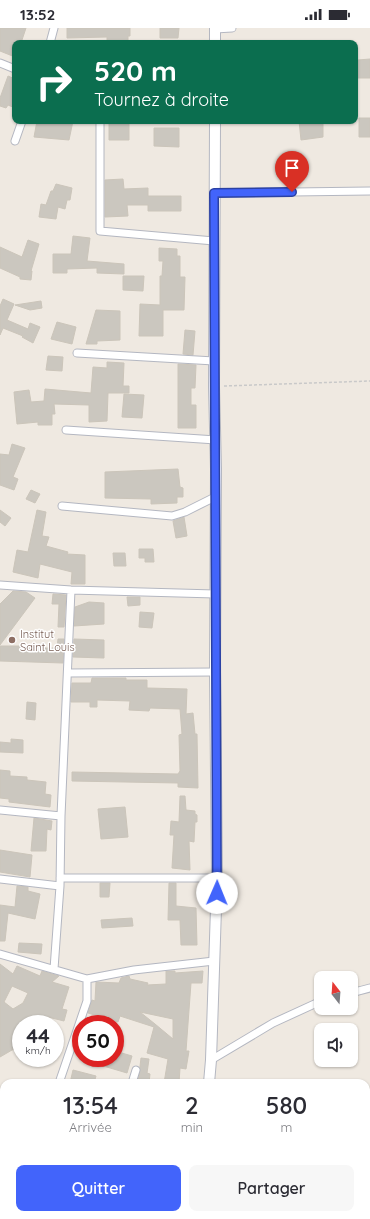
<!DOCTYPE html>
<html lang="fr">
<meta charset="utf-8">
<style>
body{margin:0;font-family:Quicksand,sans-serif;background:#f7f7f7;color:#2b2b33;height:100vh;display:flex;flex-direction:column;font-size:15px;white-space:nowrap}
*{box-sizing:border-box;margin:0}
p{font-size:13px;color:#7c7c81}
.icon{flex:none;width:22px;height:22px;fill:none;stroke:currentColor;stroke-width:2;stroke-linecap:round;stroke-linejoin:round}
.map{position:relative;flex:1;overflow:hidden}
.details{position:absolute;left:0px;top:1051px;width:370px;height:140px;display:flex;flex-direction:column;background:#fff;border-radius:12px 12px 0 0;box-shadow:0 1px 3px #0004}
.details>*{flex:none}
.top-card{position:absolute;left:12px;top:12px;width:346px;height:84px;border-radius:8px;box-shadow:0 1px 3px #0004;background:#0b6e4f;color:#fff;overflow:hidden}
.needle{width:26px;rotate:343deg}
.tools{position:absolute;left:314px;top:943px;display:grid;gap:8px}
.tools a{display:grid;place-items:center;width:44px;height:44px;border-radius:8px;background:#fff;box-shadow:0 1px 3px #0004;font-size:20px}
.speed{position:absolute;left:12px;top:987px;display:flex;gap:8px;font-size:20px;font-weight:700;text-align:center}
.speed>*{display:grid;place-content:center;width:52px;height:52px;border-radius:50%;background:#fff;box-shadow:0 1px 3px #0004;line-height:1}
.speed small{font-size:10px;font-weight:400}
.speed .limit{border:6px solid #d22;background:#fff;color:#111}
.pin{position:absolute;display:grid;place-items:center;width:34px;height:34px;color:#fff;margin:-41px -17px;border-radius:50% 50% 50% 0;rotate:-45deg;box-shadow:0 0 4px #0007}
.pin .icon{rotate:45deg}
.me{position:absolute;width:44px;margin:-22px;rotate:1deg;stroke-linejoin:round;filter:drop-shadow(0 0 3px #0008)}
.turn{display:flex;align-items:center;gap:14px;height:84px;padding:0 16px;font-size:18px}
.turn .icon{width:52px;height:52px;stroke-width:2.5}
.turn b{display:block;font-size:28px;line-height:34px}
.eta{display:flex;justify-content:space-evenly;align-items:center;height:68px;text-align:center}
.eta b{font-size:24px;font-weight:600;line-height:28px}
.primary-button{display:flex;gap:8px;margin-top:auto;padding:8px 16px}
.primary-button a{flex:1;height:46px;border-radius:8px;background:#4264fb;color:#fff;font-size:16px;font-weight:600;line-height:46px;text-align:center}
.primary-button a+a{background:#f7f7f7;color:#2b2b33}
.status{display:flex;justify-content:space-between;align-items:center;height:28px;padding:0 20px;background:#fff;direction:ltr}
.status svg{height:11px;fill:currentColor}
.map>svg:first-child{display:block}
</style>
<div class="status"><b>13:52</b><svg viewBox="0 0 49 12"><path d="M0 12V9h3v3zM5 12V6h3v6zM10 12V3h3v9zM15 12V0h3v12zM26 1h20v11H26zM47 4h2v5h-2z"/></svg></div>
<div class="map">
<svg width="370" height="1191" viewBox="0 0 370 1191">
<rect width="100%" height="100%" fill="#efe9e1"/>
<!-- green -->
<path fill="#b6e59e" d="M370,1073V1191H266V1187H366V1076Z"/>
<!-- building -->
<path fill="#cbc7bf" stroke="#cbc5ba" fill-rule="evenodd" d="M0,0H26L21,15H15V29L0,23Z
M67,0H130V8H128V15H107V9L67,10Z
M160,0H179L178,10H160Z
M370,31V50H358V32Z
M8,48L15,51L12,62L15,64V80L8,77L6,80L0,78V70Z
M359,90H370V109H359Z
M37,93H73L69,112L34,109Z
M109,93H129V112H109Z
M299,93H323V109L301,112Z
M154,100H179V119L154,118Z
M123,151L124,161L148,160V168H181V183H148V177H127L128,188L105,189V152Z
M56,156L72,160L70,172H67L65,181L58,179L56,191L39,189L41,176L46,177L51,163H53Z
M73,208L90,210L87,233L124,236V246L97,245V240L67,241V245H53V226H71Z
M28,212L39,216L31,243H32L31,252L20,251V249L0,240V219L22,229Z
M159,220L177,221V228H180V249H185L184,282H163V308H139L140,276L160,277V248H162L163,233H159Z
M123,248H144L143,263L123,262Z
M3,271L14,276L7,292L28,301L30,295L40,299L33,315L22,309L23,308L3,300L0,307V278Z
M41,273L42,280L30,282L15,277Z
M96,282L120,283V312L97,313V316H86Z
M57,294L76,299L72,316L51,311Z
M185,302L195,303L193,327L183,326Z
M48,328L63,329L62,343L46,342Z
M107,334L124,335L123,358H129V365H108L107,393L89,394V377L54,376L55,386H52V397H38V394L17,396L14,364L29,362L31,374L44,373L45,361L91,365L93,339L107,340Z
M178,336L196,337L195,360H191V377H196V400H178Z
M124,366L144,367L142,390L122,389Z
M12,416L25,420L13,449L18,451L14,462L0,457V426L9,427Z
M178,441L180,459L183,460V469H177V475L151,476V471L105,470V444Z
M31,462L40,466L35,475L26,471Z
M0,482L11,490L5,498L0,494Z
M37,482L46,484L42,508L49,509L46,518L68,524L67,526L85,527V556H71L72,544L40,536L38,550L13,544L17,522L28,524Z
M184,489L187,508L176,510L173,493Z
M139,521H153L154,534H145V530H139Z
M113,525H125L126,538H114Z
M13,563L26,564L35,570L0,617V576Z
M53,566L66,567L64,599H58L59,576H52Z
M127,569H140V577L128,578Z
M89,574L104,575V596L74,598L75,579Z
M140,584L154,585L152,600L139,599Z
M58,611H64L63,635L0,633V618H41V620H57Z
M74,611L104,612V630L73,629Z
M92,650H126V652H147V660L187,661L186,686L193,685L195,706H197L198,760L178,759V755L72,753V744L178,746L180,743L179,707L182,706L180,681L150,680L149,683L129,682L130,673L97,672V679H90V674H71L72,655H91Z
M27,674L36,675L35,692L26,691Z
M11,711L23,712V725L0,724V714L11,715Z
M0,742L10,743V748L27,749V752L46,754L45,766L51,767L50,779L9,774V771L0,770Z
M180,768H185L186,782L195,783V786L197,787V794H195L194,814L189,813L190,842L172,840L174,807H170L171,793L179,794Z
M125,779L128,809L101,811L98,781Z
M34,790L52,793L51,802L47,801L46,823H31Z
M0,822L32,827L30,849L0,844Z
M100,855H110L109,869H100Z
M169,855H176V878L196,880L197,917H181L180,892H168Z
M17,858L28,859V863L40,866L35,891L8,885L5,913H0V877L15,879Z
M132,890L133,898L102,900L101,892Z
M19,915L42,916L41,926L18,924Z
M0,936L13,946L17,938L40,948L42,943L59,948L52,954L69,959L62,981L67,982L64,993L48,989L46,996H21V1020L12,1022L0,1029ZM12,958L28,965L23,975L13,981L4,974Z
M166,943H175V945L203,943L202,955H191L186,1023H189L186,1041L180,1040L179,1055H164L168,1031L147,1025L154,999L120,988L118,994L88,985L92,972L95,973L96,954L119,955L121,950L129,948L130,951L148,955L147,957L166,956ZM140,984L173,991V1011L155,996Z
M115,1023L132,1028L127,1045L100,1037L103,1030H115Z
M141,1030L149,1031L147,1045L150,1046L149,1055H138Z
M73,1042L96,1048L94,1055H70Z"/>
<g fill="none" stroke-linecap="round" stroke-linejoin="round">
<defs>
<path id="street" d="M215,1L232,0
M50,15L54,0
M0,35L15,41
M100,93V203L214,213
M15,113L22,93
M214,165L370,163
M77,325L214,333
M66,402L216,412
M62,478L172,488L185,484L215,469
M0,557L71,562L215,566
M68,645L215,644
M0,782L61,788
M60,850H217
M0,851L60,858
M0,926L87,951L134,942L214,933
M54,941L60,858L61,788L71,562
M351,965L370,960
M211,1032L273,995L321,973
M59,1055L87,973V951
M132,1055L136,1042"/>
<path id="secondary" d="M215,0V15
M209,1055L211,1032L217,850L215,644L216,441L214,359L215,93
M164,1191L167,1187"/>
</defs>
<!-- street casing -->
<use href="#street" stroke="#b4b7c1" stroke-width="9"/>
<!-- secondary casing -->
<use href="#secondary" stroke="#b4b7c1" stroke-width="12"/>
<!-- path -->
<path stroke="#c9c9c9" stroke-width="1.5" stroke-dasharray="3 2" stroke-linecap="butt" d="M224,358L370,353"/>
<!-- street -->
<use href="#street" stroke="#fff" stroke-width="7"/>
<!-- secondary -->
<use href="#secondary" stroke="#fff" stroke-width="10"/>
</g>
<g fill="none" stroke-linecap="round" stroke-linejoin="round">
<defs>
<path id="route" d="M217,865L214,165L292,164"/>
</defs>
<!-- route casing -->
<use href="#route" stroke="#2b41a3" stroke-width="10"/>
<!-- route -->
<use href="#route" stroke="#4264fb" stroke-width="7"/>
</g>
<!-- markers -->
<circle fill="#8d6e63" stroke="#fff" stroke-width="1.5" cx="12" cy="612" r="4"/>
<g text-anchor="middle" stroke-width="3" stroke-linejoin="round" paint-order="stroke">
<!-- education labels -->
<g font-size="11" fill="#785e54" stroke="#fff" text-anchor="start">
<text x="20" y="610">Institut<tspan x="20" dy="13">Saint Louis</tspan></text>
</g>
</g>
</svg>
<div class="tools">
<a><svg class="needle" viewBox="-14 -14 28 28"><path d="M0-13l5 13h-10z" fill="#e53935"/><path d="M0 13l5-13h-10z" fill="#7c7c81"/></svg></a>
<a><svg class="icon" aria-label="sound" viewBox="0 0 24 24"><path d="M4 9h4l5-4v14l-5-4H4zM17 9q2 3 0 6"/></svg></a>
</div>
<div class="speed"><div>44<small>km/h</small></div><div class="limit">50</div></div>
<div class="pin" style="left:292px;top:164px;background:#d93025"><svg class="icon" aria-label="arrive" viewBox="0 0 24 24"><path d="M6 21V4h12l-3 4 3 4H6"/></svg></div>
<svg class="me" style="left:217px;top:865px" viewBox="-20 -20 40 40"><circle r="19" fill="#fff"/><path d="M0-13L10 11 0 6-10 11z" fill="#4264fb"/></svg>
<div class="top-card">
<div class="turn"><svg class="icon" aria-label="right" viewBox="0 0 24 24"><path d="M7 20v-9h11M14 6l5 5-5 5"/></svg><div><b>520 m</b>Tournez à droite</div></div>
</div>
<section class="details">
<div class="eta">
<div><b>13:54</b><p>Arrivée</p></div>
<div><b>2</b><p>min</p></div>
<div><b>580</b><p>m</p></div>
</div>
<div class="primary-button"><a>Quitter</a><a>Partager</a></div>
</section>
</div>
